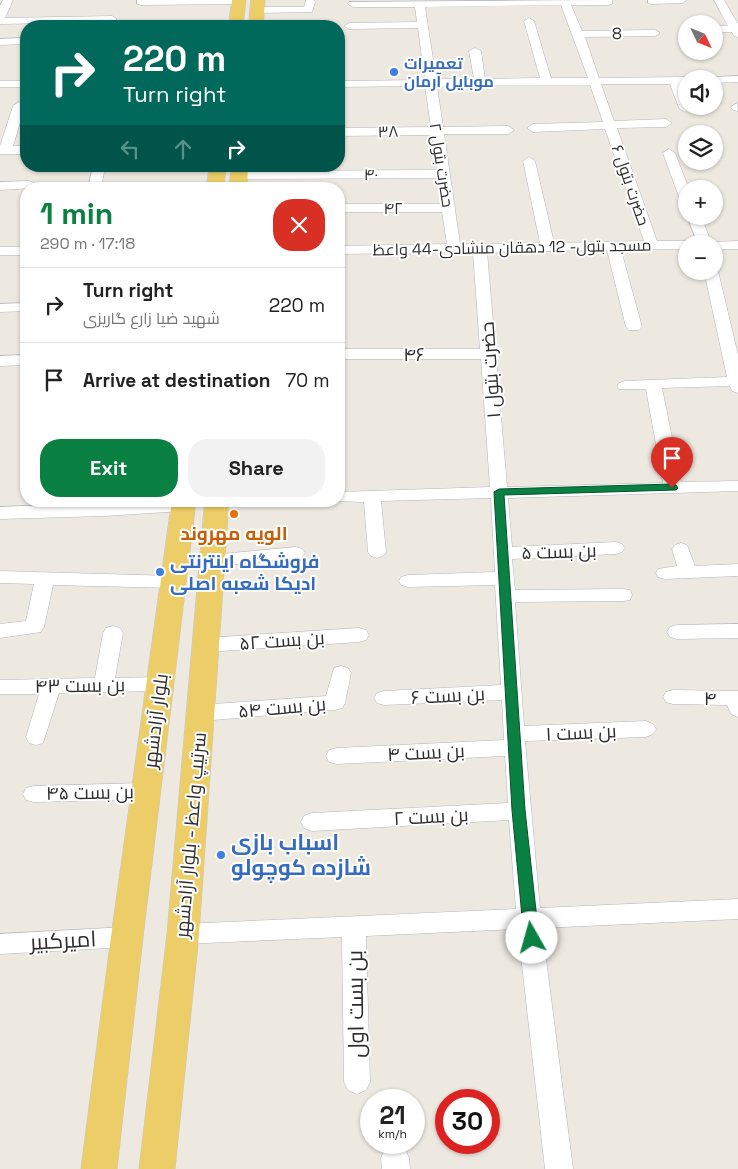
<!DOCTYPE html>
<meta charset="utf-8">
<style>
body{margin:0;font-family:"Space Grotesk",Cairo,sans-serif;background:#f2f2f2;color:#222;height:100vh;display:flex;flex-direction:column;font-size:19px;white-space:nowrap}
*{box-sizing:border-box;margin:0}
p{font-size:16px;color:#767676}
.icon{flex:none;width:28px;height:28px;fill:none;stroke:currentColor;stroke-width:2;stroke-linecap:round;stroke-linejoin:round}
.map{position:relative;flex:1;overflow:hidden}
.sheet{position:absolute;left:20px;top:182px;width:325px;height:325px;display:flex;flex-direction:column;background:#fff;border-radius:20px;box-shadow:0 1px 4px #0004}
.sheet>*{flex:none}
.top-card{position:absolute;left:20px;top:20px;width:325px;height:152px;border-radius:20px;box-shadow:0 1px 4px #0004;background:#00695c;color:#fff;overflow:hidden}
.needle{width:32px;rotate:133deg}
.fabs{position:absolute;left:678px;top:15px;display:grid;gap:10px}
.fabs a{display:grid;place-items:center;width:45px;height:45px;border-radius:50%;background:#fff;box-shadow:0 1px 4px #0004;font-size:25px}
.speed{position:absolute;left:360px;top:1089px;display:flex;gap:10px;font-size:25px;font-weight:700;text-align:center}
.speed>*{display:grid;place-content:center;width:65px;height:65px;border-radius:50%;background:#fff;box-shadow:0 1px 4px #0004;line-height:1}
.speed small{font-size:12px;font-weight:400}
.speed .limit{border:8px solid #d22;background:#fff;color:#111}
.pin{position:absolute;display:grid;place-items:center;width:42px;height:42px;color:#fff;margin:-51px -21px;border-radius:50% 50% 50% 0;rotate:-45deg;box-shadow:0 0 5px #0007}
.pin .icon{rotate:45deg}
.me{position:absolute;width:55px;margin:-28px;rotate:353deg;stroke-linejoin:round;filter:drop-shadow(0 0 4px #0008)}
.turn{display:flex;align-items:center;gap:18px;height:105px;padding:0 20px;font-size:22px}
.turn .icon{width:65px;height:65px;stroke-width:2.5}
.turn b{display:block;font-size:35px;line-height:42px}
.lanes{display:flex;align-items:center;height:48px;padding:0 20px;background:#0003;justify-content:center;gap:25px;direction:ltr}
.lanes .off{opacity:.35}
.round{display:grid;place-items:center;flex:none;width:52px;height:52px;border-radius:20px;background:#f2f2f2}
.overview{display:flex;align-items:center;justify-content:space-between;height:85px;padding:0 20px}
h1{font-size:30px;font-weight:700;line-height:38px;color:#0b8043}
.action{display:flex;gap:10px;margin-top:auto;padding:10px 20px}
.action a{flex:1;height:58px;border-radius:20px;background:#0b8043;color:#fff;font-size:20px;font-weight:700;line-height:58px;text-align:center}
.action a+a{background:#f2f2f2;color:#222}
ul{padding:0;list-style:none}
li{display:flex;align-items:center;gap:15px;height:75px;padding:0 20px;border-top:1px solid #e0e0e0}
li div{flex:1}
li b{display:block;font-size:19px}
li em{font-style:normal}
.map>svg:first-child{display:block}
</style>
<div class="map">
<svg width="738" height="1169" viewBox="0 0 738 1169">
<rect width="100%" height="100%" fill="#ede8e0"/>
<g fill="none" stroke-linecap="round" stroke-linejoin="round">
<defs>
<path id="minor" d="M3,0H13L5,18L112,16L117,19L112,22L0,24V6Z
M137,0H243L244,1L239,4L141,5L137,4Z
M306,0H314L315,2L312,12L257,13L252,10L257,7H304Z
M612,0V4L608,5H571L582,31L655,30L660,33L655,36L585,37L599,78L686,77L691,79H686V83H681L686,96V106L691,108L685,112L679,108L670,84H601L614,121L666,119L672,123L666,127L617,128L657,241H686L692,244H686V249L621,250L642,327L639,330H629L626,327L607,250L487,252L507,487L663,483L646,389H619L617,386L619,383L625,381L727,377L704,271H714V267L718,271L738,355V393L732,391L730,386L662,388L681,482L738,481V491L508,498L512,547L616,542L622,544L625,548L622,552L616,554L512,559L515,590L623,589L630,590L632,595L630,600L623,601L515,602L524,726L646,721L653,724L656,729L653,734L646,737L525,741L540,908L738,899V919L542,928L573,1169H545L518,929L366,936L370,1082L366,1090L357,1094L348,1090L344,1082L342,937L183,944L175,941L171,934L175,927L183,924L516,909L509,820L312,831L304,828L301,822L304,816L312,813L508,803L505,756L337,764L329,762L326,756L329,750L337,748L504,740L502,700L384,705L377,703L374,698L377,693L384,691L501,685L495,585L408,587L401,585L399,581L401,577L408,575L495,572L491,498L381,501L386,552L383,556L377,558L371,556L368,552L364,502L334,501H339V492L490,487L481,359H339V349H480L473,252L339,254V246L447,244L442,212H339V204H441L438,178L240,179L234,175L240,171L437,170L432,135L339,136V128L431,127L425,86L339,87V81L425,80L418,28L349,29L344,26L349,23L417,22L415,7H353L348,4L349,2ZM561,5L588,78H551L534,21L529,18L524,21L540,78L485,79L481,51L475,48L469,51L474,79H436L425,7ZM590,85L603,122L533,124L527,128L533,132L605,129L644,241L554,243L535,161L529,157L523,161L540,243L460,244L444,134H508L514,130L508,126L443,127L437,86Z
M648,0H687L682,3L652,4L648,3Z
M714,0H724L738,24V37L734,36L732,32H714V26H728Z
M26,38V44L0,45V39Z
M738,76V82L714,83V79H709L714,77Z
M0,81H26V87H0Z
M19,102L25,106L13,146H26V154H0V146L13,106Z
M737,103L738,111L733,110L731,107Z
M669,149L675,153L689,189H686V201L679,197L663,153Z
M93,166H105L101,189H88Z
M28,181L33,182L34,185L33,188L0,190V182Z
M687,216H701L711,242L738,241V249H714V244H698Z
M0,247H26V255H0Z
M26,303V311L0,312V304Z
M26,355V365L0,366V356Z
M155,501H189L192,505L189,509L183,511L104,516L0,519V507Z
M681,543L687,545L695,566L738,564V576L665,579L658,577L656,573L658,569L677,566L672,549L675,545Z
M296,547L302,549L305,553L302,557L212,567L205,565L203,561L205,557L212,555Z
M0,571L173,576L180,578L182,582L180,586L173,588L53,585L44,627L41,632L0,638V624L26,621L34,584L0,583Z
M738,624V638L677,639L670,637L667,632L670,627L677,625Z
M113,626L120,628L123,633L115,678L159,677L166,679L169,684L166,689L159,691L59,693L43,743L36,745L29,743L26,737L39,694H0V680L95,678L103,633L106,628Z
M359,628L366,630L369,635L366,640L359,642L206,652L199,650L196,645L199,640L206,638Z
M341,666L348,668L351,673L345,703L342,708L335,710L200,721L193,718L190,713L193,708L200,705L326,696L334,668Z
M673,690L738,691V717L731,714L727,705L673,704L666,702L663,697L666,692Z
M145,783L153,785L156,791L153,797L145,799L34,802L26,800L23,794L26,788L34,786Z
M127,927L135,930L139,937L135,944L127,947L0,954V934Z
M395,1145L405,1149L409,1158L410,1169H382L381,1158L385,1149Z"/>
<path id="major" d="M232,0H246L243,26H229Z
M251,0H265L263,26H249Z
M210,166H226L224,189H206Z
M232,166H248L247,189H229Z
M172,501H196L143,937L117,1169H81L111,937Z
M205,501H229L199,934L175,1169H139L167,934Z"/>
</defs>
<!-- minor casing -->
<use href="#minor" stroke="#b3b6bf" stroke-width="1"/>
<!-- major casing -->
<use href="#major" stroke="#c8c8c8" stroke-width="1"/>
<!-- minor -->
<use href="#minor" fill="#fff" fill-rule="evenodd"/>
<!-- major -->
<use href="#major" fill="#eccd67" fill-rule="evenodd"/>
</g>
<!-- route -->
<path fill="#0b8043" stroke="#07532c" d="M672,484L676,485L678,488L676,490L504,495L525,810L539,938L537,942L532,944L527,942L524,938L512,810L494,492L499,489Z"/>
<!-- markers -->
<g fill="#3f7fe0" stroke="#fff" stroke-width="2">
<circle cx="394" cy="72" r="5"/>
<circle cx="160" cy="572" r="5"/>
<circle cx="221" cy="855" r="5"/>
</g>
<circle fill="#e8710a" stroke="#fff" stroke-width="2" cx="234" cy="514" r="5"/>
<g text-anchor="middle" stroke-width="4" stroke-linejoin="round" paint-order="stroke">
<!-- far-street labels -->
<g font-size="16" fill="#2d2d2d" stroke="#fff">
<text transform="translate(617 33) rotate(-1)" y="6">8</text>
<text transform="translate(388 131) rotate(-1)" y="6">۳۸</text>
<text transform="translate(442 165) rotate(81)" y="6">حضرت بتول ۲</text>
<text x="371" y="180">۴۰</text>
<text transform="translate(631 185) rotate(71)" y="6">حضرت بتول ۶</text>
<text x="393" y="214">۴۲</text>
<text transform="translate(512 247) rotate(-1)" y="6">مسجد بتول- 12 دهقان منشادی-44 واعظ</text>
</g>
<!-- far-shop labels -->
<g font-size="16" font-weight="bold" fill="#366cbe" stroke="#fff" text-anchor="start">
<text x="404" y="69">تعمیرات<tspan x="404" dy="18">موبایل آرمان</tspan></text>
</g>
<!-- street labels -->
<g font-size="19" fill="#2d2d2d" stroke="#fff">
<text x="414" y="361">۴۶</text>
<text transform="translate(490 370) rotate(-94)" y="7">حضرت بتول ۱</text>
<text transform="translate(559 551) rotate(-2)" y="7">بن بست ۵</text>
<text transform="translate(282 640) rotate(-4)" y="7">بن بست ۵۲</text>
<text transform="translate(80 685) rotate(-1)" y="7">بن بست ۴۳</text>
<text transform="translate(448 695) rotate(-3)" y="7">بن بست ۶</text>
<text x="710" y="705">۴</text>
<text transform="translate(282 707) rotate(-5)" y="7">بن بست ۵۴</text>
<text transform="translate(155 721) rotate(-83)" y="7">بلوار آزادشهر</text>
<text transform="translate(581 732) rotate(-3)" y="7">بن بست ۱</text>
<text transform="translate(426 752) rotate(-3)" y="7">بن بست ۴</text>
<text transform="translate(90 792) rotate(-1)" y="7">بن بست ۴۵</text>
<text transform="translate(431 816) rotate(-3)" y="7">بن بست ۲</text>
<text transform="translate(190 835) rotate(-85)" y="7">سرتیپ واعظ - بلوار آزادشهر</text>
</g>
<!-- food labels -->
<g font-size="19" font-weight="bold" fill="#c56008" stroke="#fff">
<text x="234" y="540">الویه مهروند</text>
</g>
<!-- shop labels -->
<g font-size="19" font-weight="bold" fill="#366cbe" stroke="#fff" text-anchor="start">
<text x="170" y="568">فروشگاه اینترنتی<tspan x="170" dy="22">ادیکا شعبه اصلی</tspan></text>
</g>
<!-- near-shop labels -->
<g font-size="22" font-weight="bold" fill="#366cbe" stroke="#fff" text-anchor="start">
<text x="231" y="850">اسباب بازی<tspan x="231" dy="25">شازده کوچولو</tspan></text>
</g>
<!-- near-street labels -->
<g font-size="22" fill="#2d2d2d" stroke="#fff">
<text transform="translate(63 940) rotate(-3)" y="8">امیرکبیر</text>
<text transform="translate(355 1004) rotate(-91)" y="8">بن بست اول</text>
</g>
</g>
</svg>
<div class="fabs">
<a><svg class="needle" viewBox="-14 -14 28 28"><path d="M0-13l5 13h-10z" fill="#e53935"/><path d="M0 13l5-13h-10z" fill="#767676"/></svg></a>
<a><svg class="icon" aria-label="sound" viewBox="0 0 24 24"><path d="M4 9h4l5-4v14l-5-4H4zM17 9q2 3 0 6"/></svg></a>
<a><svg class="icon" aria-label="layers" viewBox="0 0 24 24"><path d="M12 4l9 5-9 5-9-5zM3 14l9 5 9-5"/></svg></a>
<a>+</a>
<a>−</a>
</div>
<div class="speed"><div>21<small>km/h</small></div><div class="limit">30</div></div>
<div class="pin" style="left:672px;top:488px;background:#d93025"><svg class="icon" aria-label="arrive" viewBox="0 0 24 24"><path d="M6 21V4h12l-3 4 3 4H6"/></svg></div>
<svg class="me" style="left:532px;top:938px" viewBox="-20 -20 40 40"><circle r="19" fill="#fff"/><path d="M0-13L10 11 0 6-10 11z" fill="#0b8043"/></svg>
<div class="top-card">
<div class="turn"><svg class="icon" aria-label="right" viewBox="0 0 24 24"><path d="M7 20v-9h11M14 6l5 5-5 5"/></svg><div><b>220 m</b>Turn right</div></div>
<div class="lanes"><svg class="icon off" aria-label="left" viewBox="0 0 24 24"><path d="M17 20v-9H6M10 6l-5 5 5 5"/></svg><svg class="icon off" aria-label="ahead" viewBox="0 0 24 24"><path d="M12 20V5M6 11l6-6 6 6"/></svg><svg class="icon" aria-label="right" viewBox="0 0 24 24"><path d="M7 20v-9h11M14 6l5 5-5 5"/></svg></div>
</div>
<section class="sheet">
<div class="overview"><div><h1>1 min</h1><p>290 m · 17:18</p></div><a class="round" style="background:#d93025;color:#fff"><svg class="icon" aria-label="close" viewBox="0 0 24 24"><path d="M6 6l12 12M18 6L6 18"/></svg></a></div>
<ul>
<li><svg class="icon" aria-label="right" viewBox="0 0 24 24"><path d="M7 20v-9h11M14 6l5 5-5 5"/></svg><div><b>Turn right</b><p>شهید ضیا زارع گاریزی</p></div><em>220 m</em></li>
<li><svg class="icon" aria-label="arrive" viewBox="0 0 24 24"><path d="M6 21V4h12l-3 4 3 4H6"/></svg><div><b>Arrive at destination</b></div><em>70 m</em></li>
</ul>
<div class="action"><a>Exit</a><a>Share</a></div>
</section>
</div>
